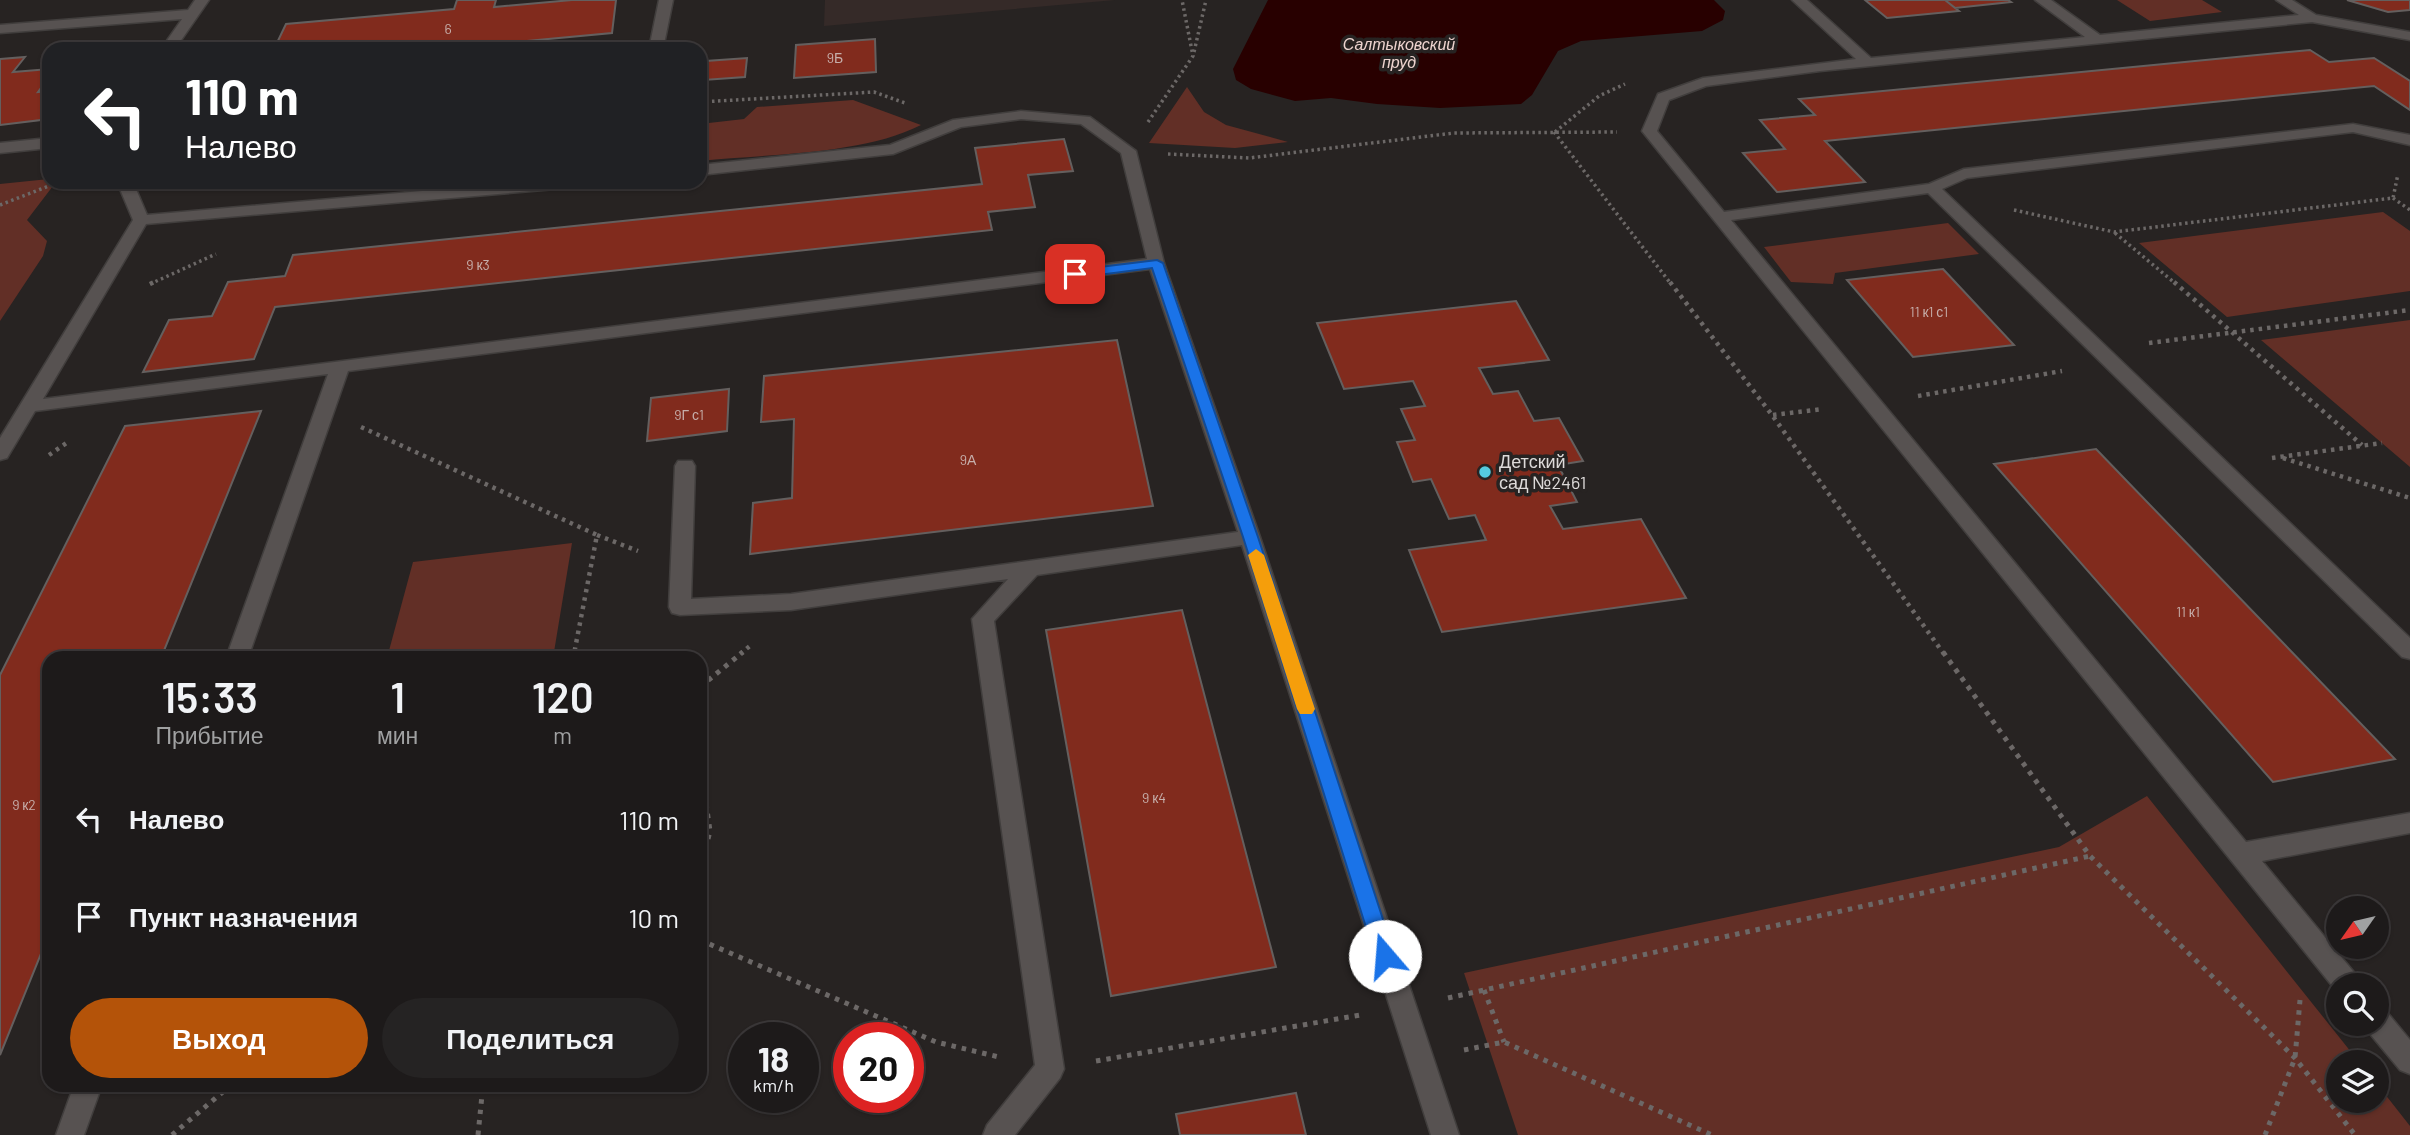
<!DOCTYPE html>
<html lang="ru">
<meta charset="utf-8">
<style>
body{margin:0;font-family:Barlow,sans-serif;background:#252323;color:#f1f3f6;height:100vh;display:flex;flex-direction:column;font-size:26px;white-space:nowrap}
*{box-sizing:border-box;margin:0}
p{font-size:23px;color:#a0a1a2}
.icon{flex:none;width:38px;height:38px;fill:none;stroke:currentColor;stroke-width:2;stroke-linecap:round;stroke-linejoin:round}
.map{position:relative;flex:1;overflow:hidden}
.side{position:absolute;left:42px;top:651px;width:665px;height:441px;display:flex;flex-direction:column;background:#1d1a1a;border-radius:21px;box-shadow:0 2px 5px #0004,0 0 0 2px #3b3839}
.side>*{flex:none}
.hud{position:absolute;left:42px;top:42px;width:665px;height:147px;border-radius:21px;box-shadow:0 2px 5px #0004,0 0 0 2px #3b3839;background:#202124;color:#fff;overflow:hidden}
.needle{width:46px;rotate:236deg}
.fabs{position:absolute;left:2326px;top:896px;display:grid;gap:14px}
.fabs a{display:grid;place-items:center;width:63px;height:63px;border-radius:50%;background:#1d1a1a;box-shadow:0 2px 5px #0004,0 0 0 2px #3b3839;font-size:35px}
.speed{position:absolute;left:728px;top:1022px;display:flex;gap:14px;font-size:35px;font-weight:700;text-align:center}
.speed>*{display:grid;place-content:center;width:91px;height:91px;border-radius:50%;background:#1d1a1a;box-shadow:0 2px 5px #0004,0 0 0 2px #3b3839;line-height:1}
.speed small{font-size:18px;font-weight:400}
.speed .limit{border:10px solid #d22;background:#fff;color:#111}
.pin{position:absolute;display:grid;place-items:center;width:60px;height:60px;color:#fff;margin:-30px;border-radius:14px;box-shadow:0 4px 10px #0006}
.me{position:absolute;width:77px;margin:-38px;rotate:342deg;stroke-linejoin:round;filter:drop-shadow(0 0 5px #0008)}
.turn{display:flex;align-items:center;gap:24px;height:147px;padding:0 28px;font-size:32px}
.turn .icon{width:91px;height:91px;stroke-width:2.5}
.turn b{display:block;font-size:49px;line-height:60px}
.eta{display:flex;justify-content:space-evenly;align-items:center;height:119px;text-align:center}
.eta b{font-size:42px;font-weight:600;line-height:49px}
.primary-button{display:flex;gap:14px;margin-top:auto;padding:14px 28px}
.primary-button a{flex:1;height:80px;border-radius:42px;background:#b45309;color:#fff;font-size:28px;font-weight:600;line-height:80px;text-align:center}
.primary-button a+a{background:#252323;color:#f1f3f6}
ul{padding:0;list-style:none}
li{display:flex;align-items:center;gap:21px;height:98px;padding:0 28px}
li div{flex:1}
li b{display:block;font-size:26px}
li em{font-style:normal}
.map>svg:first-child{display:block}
</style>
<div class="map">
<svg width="2410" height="1135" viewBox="0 0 2410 1135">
<rect width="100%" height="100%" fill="#272322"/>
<!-- built -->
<path fill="#352a28" d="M825,0H1115L824,26Z"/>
<!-- green -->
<path fill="#622f26" d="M2117,0H2202L2222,12L2150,21Z
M1187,87L1204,112L1226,125L1288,142L1235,148L1149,143Z
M853,100L921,125C862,155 767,154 700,161V124L744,119L757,107Z
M49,179V182H56L27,220L47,241L43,256L0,321V184Z
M2383,212L2410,231V291L2227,317L2139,243Z
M1948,223L1979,254L1835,273L1833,284L1791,282L1764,247Z
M2410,320V467L2261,340Z
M572,543L553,658H387L413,562Z
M2147,796L2359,1062H2338V1101H2376L2377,1084L2410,1126V1135H1518L1464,973L2059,847Z"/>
<!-- water -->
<path fill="#280000" d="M1268,0H1714L1725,11L1723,20L1702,31L1581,41L1558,51L1532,95L1521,104L1440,108L1377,104L1331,98L1295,101L1251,89L1236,80L1233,69Z"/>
<!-- building -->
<path fill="#812b1d" stroke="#645f5e" stroke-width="2" d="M457,0H496L494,7L572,0H616L612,33L485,45L484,49H274L286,24L454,9Z
M1865,0H1945L1959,11L1887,18Z
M1945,0H2008L2011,2L1955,8Z
M2347,0H2410V10L2388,12Z
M875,39L876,72L794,78L796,45Z
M2310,50L2329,62L2374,58L2410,81V110L2374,86L1825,141L1865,182L1777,192L1743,153L1785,149L1760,120L1815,115L1799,99Z
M25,57L13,72L49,69V77L38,92L49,91V119L0,125V59Z
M747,58L745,77L704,80L706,61Z
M1064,139L1073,171L1028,175L1035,207L988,212L992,230L275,307L254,359L143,372L169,320L212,316L228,282L285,276L293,255L982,184L975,148Z
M1943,269L2014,345L1913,357L1847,280Z
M1516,301L1549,360L1479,368L1493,394L1518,391L1534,421L1559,418L1583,461L1558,465L1577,502L1550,506L1563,529L1641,519L1686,598L1442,632L1409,550L1486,540L1475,515L1449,519L1431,479L1413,482L1397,442L1415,440L1401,409L1425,406L1413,381L1344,389L1317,323Z
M1117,340L1153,506L750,554L753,503L792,498L794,419L761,422L764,376Z
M729,389L727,431L647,441L651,398Z
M261,411L161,658H49V934L0,1055V675L125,426Z
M2096,449L2395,759L2273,782L1994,464Z
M1182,610L1276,967L1111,996L1046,630Z
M1296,1093L1306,1135H1180L1176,1114Z
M1296,1093L1306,1135H1180L1176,1114Z"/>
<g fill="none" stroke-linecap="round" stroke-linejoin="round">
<defs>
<path id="minor" d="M195,0H209L175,49H161L182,19L0,33V25L188,10Z
M659,0H673L663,49H649Z
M1792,0H1807L1871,58L2085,37L2035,0H2051L2100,35L2299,15L2276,0H2292L2316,15L2410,32V40L2312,22L1820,71L1706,86L1669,100L1657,131L1724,212L1929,184L1964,169L2353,124L2410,135V145L2353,132L1967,178L1942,189L2410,638V659L2402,657L1928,193L1731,220L2246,842L2410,813V833L2262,861L2357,976L2361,985H2338V993L1642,131L1658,94L1703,78L1856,59Z
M1021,111L1090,117L1136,151L1164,263L1260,537L1459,1135H1431L1242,545L1037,575L994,621L1064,1069L1060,1078L1015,1135H983L987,1125L1035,1065L972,619L1008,579L791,610L680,615L672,613L669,607L675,466L678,461H692L695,466L691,599L791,594L1238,532L1150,269L348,371L248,658H226L328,374L35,411L7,458L0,460V438L133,220L117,182H133L147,215L525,182H587L579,187L146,224L43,399L1147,259L1121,153L1081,124L1021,119L961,127L893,154L700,175V165L890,145L953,120Z
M49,138V148L0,153V143Z
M2376,1008L2386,1011L2410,1040V1074L2400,1070L2366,1029L2364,1024H2376Z
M74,1085H102L84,1135H56Z"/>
</defs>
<!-- minor casing -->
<use href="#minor" stroke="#413e3d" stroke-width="3"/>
<!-- path-far2 -->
<path stroke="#6c6867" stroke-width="3.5" stroke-dasharray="2.5 3.5" stroke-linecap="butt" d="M1194,52L1206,0
M700,102L874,92L905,103
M1148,122L1193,56L1182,0
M1554,132L1671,284
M1555,132L1599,96L1625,84
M1168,154L1249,158L1454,133L1617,132
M2393,198L2410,210
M0,205L59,182
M2014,210L2114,232L2393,198L2398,174
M2115,233L2176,284
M150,284L216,254"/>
<!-- path-far1 -->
<path stroke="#6c6867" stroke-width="4.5" stroke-dasharray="3.5 5" stroke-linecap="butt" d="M1670,282L1772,415L1944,654
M2174,282L2362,445
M150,284L154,282
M2149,343L2410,310
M1918,396L2062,371
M1773,415L1823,409
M361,427L597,535L574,654
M49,455L68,442
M2272,458L2382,443
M2283,458L2410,498
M597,535L638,551
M740,654L751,645"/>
<!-- path -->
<path stroke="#6c6867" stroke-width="5" stroke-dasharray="4.5 6" stroke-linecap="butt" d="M1943,652L2090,856L2295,1058L2355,1135
M573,658L574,652
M700,687L743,652
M700,784L704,789L710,831L700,871
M700,940L936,1042L999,1057
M1484,990L1504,1042
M1448,998L2090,856
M1464,1050L1504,1042L1712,1135
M1096,1061L1360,1015
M172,1135L231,1085
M478,1135L483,1085
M2265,1135L2295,1058L2300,1000"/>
<!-- minor -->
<use href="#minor" fill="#575251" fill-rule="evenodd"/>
</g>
<!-- route -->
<path fill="#1a73e8" stroke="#114b97" stroke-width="2" d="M1157,260L1163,263L1258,537L1395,956L1392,962L1385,965L1378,962L1375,956L1243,537L1152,268L1075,278L1068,274L1075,270Z"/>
<!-- slow -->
<path fill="#f59e0b" d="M1256,549L1264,555L1315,709L1312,714H1300L1297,709L1248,555Z"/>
<!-- markers -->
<circle fill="#55cadf" stroke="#272322" stroke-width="2.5" cx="1485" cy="472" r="7"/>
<g text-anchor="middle" stroke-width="7" stroke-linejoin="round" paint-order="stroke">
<!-- number labels -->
<g font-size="14" fill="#c6aeaa">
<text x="448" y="34">6</text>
<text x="835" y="63">9Б</text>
<text x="478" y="270">9 к3</text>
<text x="1929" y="317">11 к1 с1</text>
<text x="689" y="420">9Г с1</text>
<text x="968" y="465">9А</text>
<text x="2188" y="617">11 к1</text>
<text x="1154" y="803">9 к4</text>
<text x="24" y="810">9 к2</text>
</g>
<!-- far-water labels -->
<g font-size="16" font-style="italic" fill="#eed4cf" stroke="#272322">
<text x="1399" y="50">Салтыковский<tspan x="1399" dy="18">пруд</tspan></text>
</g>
<!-- poi labels -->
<g font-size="18" fill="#dddad9" stroke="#272322" text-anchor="start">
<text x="1499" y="468">Детский<tspan x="1499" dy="21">сад №2461</tspan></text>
</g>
</g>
</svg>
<div class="fabs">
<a><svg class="needle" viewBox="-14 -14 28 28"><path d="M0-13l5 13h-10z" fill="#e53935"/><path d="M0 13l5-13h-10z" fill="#a0a1a2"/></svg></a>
<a><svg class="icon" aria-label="search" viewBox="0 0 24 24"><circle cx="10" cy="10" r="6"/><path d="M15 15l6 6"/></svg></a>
<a><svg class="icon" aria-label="layers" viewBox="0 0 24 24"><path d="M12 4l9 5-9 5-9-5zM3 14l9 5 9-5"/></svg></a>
</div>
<div class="speed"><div>18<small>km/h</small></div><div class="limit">20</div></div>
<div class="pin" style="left:1075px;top:274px;background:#d93025"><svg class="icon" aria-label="arrive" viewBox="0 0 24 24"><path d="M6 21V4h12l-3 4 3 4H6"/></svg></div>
<svg class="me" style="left:1385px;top:956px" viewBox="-20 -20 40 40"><circle r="19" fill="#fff"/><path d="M0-13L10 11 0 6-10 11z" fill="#1a73e8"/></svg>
<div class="hud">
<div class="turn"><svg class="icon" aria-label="left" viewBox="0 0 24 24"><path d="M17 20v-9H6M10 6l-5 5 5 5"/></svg><div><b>110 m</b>Налево</div></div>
</div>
<section class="side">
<div class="eta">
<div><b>15:33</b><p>Прибытие</p></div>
<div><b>1</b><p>мин</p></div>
<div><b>120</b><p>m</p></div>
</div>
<ul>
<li><svg class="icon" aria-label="left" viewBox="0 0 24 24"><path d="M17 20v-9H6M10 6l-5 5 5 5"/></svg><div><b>Налево</b></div><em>110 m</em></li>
<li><svg class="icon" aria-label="arrive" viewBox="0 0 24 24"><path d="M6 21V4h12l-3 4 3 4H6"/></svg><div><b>Пункт назначения</b></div><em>10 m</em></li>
</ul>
<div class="primary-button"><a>Выход</a><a>Поделиться</a></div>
</section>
</div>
